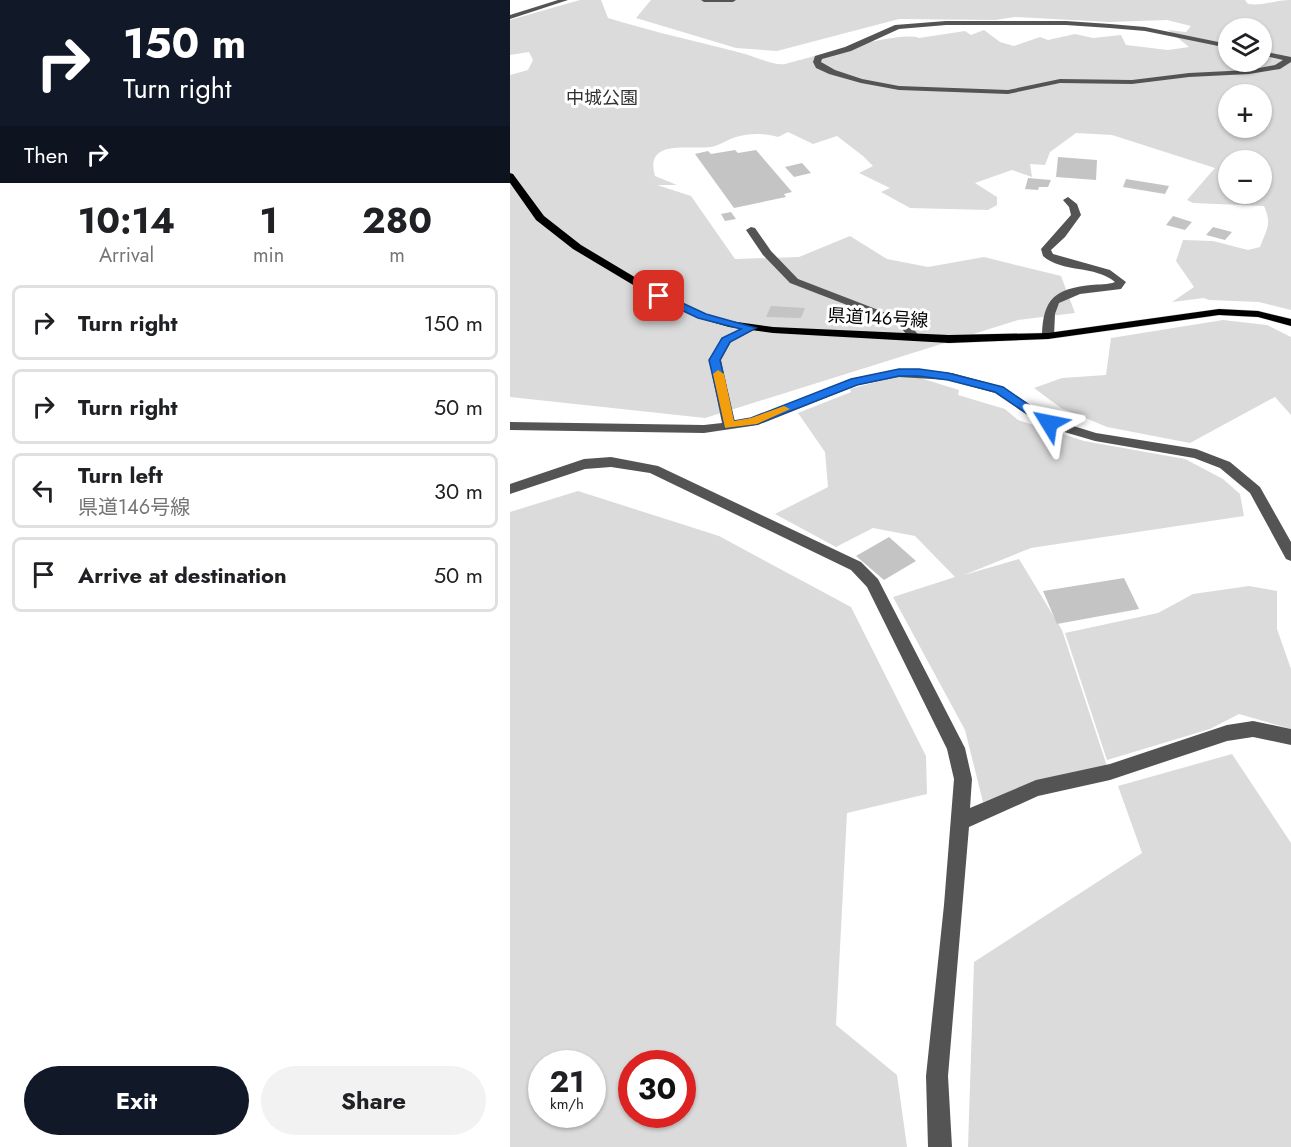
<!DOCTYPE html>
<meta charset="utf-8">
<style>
body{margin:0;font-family:Jost,"Noto Sans JP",sans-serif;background:#f2f2f2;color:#202124;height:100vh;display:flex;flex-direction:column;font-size:22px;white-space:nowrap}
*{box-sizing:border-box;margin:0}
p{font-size:20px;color:#757577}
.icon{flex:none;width:33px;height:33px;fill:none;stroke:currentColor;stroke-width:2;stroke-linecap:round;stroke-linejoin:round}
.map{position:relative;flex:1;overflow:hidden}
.sheet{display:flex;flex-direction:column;background:#fff;width:510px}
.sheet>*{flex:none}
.hud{background:#111827;color:#fff;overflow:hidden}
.fabs{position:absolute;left:708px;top:18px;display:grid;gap:12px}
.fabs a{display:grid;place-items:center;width:54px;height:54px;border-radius:50%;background:#fff;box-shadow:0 2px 4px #0004;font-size:30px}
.speed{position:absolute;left:18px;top:1050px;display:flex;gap:12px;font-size:30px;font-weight:700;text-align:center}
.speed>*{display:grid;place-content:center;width:78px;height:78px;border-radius:50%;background:#fff;box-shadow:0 2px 4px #0004;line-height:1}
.speed small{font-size:15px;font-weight:400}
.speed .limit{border:9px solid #d22;background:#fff;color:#111}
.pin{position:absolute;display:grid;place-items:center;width:51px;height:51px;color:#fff;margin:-26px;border-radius:12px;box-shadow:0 3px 9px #0006}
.me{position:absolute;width:66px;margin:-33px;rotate:305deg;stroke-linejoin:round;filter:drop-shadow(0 0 4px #0008)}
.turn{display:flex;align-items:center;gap:21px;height:126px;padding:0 24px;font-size:27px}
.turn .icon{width:78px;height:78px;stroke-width:2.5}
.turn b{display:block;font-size:42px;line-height:51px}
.then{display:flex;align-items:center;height:57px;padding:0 24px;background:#0003;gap:12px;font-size:22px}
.eta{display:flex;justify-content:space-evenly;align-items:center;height:102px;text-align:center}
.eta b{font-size:36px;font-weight:700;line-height:42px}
.cta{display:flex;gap:12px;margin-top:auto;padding:12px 24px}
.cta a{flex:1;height:69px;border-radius:36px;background:#111827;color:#fff;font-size:24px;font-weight:700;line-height:69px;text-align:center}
.cta a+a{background:#f2f2f2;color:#202124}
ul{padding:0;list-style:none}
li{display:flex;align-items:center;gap:18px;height:75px;margin:0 12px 9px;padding:0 12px;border:3px solid #e0e0e0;border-radius:9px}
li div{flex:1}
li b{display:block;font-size:22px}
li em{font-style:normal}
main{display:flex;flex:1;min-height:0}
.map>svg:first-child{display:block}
</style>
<main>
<section class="sheet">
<div class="hud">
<div class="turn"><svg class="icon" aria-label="right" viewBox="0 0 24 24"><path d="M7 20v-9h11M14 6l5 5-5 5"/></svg><div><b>150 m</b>Turn right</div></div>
<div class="then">Then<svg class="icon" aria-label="right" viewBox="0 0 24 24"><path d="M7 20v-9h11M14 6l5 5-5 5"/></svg></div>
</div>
<div class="eta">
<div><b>10:14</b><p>Arrival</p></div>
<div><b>1</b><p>min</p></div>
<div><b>280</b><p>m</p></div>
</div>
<ul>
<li><svg class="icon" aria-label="right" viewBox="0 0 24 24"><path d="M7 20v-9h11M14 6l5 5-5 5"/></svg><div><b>Turn right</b></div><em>150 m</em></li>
<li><svg class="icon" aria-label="right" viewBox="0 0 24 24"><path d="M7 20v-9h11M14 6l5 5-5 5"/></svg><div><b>Turn right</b></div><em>50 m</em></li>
<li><svg class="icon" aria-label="left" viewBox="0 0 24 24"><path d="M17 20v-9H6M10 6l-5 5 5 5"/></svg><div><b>Turn left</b><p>県道146号線</p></div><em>30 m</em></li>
<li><svg class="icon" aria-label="arrive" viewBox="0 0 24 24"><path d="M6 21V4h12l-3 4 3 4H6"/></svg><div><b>Arrive at destination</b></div><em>50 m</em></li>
</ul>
<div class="cta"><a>Exit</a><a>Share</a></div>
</section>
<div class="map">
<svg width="781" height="1147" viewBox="0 0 781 1147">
<rect width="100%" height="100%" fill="#fff"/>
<!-- green -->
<path fill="#dbdbdb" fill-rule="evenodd" d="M70,0H91L98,18C143,32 190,42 235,54C246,57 265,66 275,64C300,58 390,30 409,38L455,31L461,35L474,30L490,42L504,46L530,37L538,40L565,34L583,38L611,35L616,45L658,50L679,47L658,30L676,32L681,26L657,20L599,22L505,17L485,20L389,19L267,51L226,48L126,18L141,0H735L738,4C754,6 765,0 781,0V310L749,302L699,300L694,298L662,302L684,287L666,261L673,240L703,241L738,250L750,247C757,228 762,225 754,206L683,203L677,200L705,168L602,135L566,133L540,152L535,165L520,164L522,177L502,170L465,183L487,197V205L478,210L400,208L371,192L380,188L349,173L363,166L353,156L327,136L303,144L278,132L268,137C255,133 237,133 223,138C215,141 210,145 201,147C179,150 134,138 145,176L167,185H147L181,196L225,259L289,257L340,236L377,259L418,267L474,257L551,276L565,313L508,320L195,418L0,397V75L18,70L23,60L19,52L0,55V20ZM718,28H752V62H718ZM718,94H752V128H718ZM718,160H752V194H718Z
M713,320L757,325L781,337V415L765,397L680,443L597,427L551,408L524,388L552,378L596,375L601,338Z
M388,376L407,377L449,390L448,395L495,409L508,420L574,441L675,459L713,479L730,494L734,516L521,548L454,575L509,559L552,630L597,766L521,784L473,802L455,730L383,597L445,577L405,536L363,528L326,547L265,514L318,487L315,452L288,413L341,392L340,389Z
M68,491L209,536L341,607L416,756L417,794L337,813L326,1025L387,1075L397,1147H0V512ZM32,1064H82V1114H32ZM122,1064H172V1114H122Z
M739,586L767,591V629L781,669V729L729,714L700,729L597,760L555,633L648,613L683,594Z
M722,754L781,843V1147H458L464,962L632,853L608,786Z"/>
<!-- building -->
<path fill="#c4c4c4" d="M225,150L228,153L246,150L282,192L274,194L276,197L224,208L185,154L198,151L201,154Z
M548,157L587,160L586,180L546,177Z
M292,163L301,173L284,177L275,167Z
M518,178L541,180L538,187H529L528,190L515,189Z
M616,179L659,186L655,194L613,187Z
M221,212L226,219L215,221L211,214Z
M663,216L682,222L675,230L656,225Z
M703,227L722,232L715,240L696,235Z
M261,306L295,308L291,318L256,317Z
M379,537L406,561L374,580L346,556Z
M614,578L629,609L547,624L533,591Z"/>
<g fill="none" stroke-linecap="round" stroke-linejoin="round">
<defs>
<path id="major" d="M0,173L3,174L34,216L71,245L153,294L196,314L220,321L263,327L439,335L538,333L709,309L748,311L781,319V326L748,317L709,315L538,339L439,343L263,333L219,327L188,318L145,298L63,249L26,220L0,183Z"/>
</defs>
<!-- major casing -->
<use href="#major" stroke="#dbdbdb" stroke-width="1"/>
<!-- minor -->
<path fill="#545454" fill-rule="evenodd" d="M48,0H58L0,19V15Z
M191,0H226L223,2H194Z
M436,21H556L600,24L635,27L718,44V48L635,31L600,28L556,25H436L389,29L341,51L312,59L311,62L325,70L352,79L389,86L498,90L550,79L622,80L679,73L739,70L765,65L773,60L752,55V51L781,57V62L770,69L739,74L679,77L622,84L550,83L498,94L389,90L351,83L319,74L306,68L303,62L305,56L335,47L385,25Z
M558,197L567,204L571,215L555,237L541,250L543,254L600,270L616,282L611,289L570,294L549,303L545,314L544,336L538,339L532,336C533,298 545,289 581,285C589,284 598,285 605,282C585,265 552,273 533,256L531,249L561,215L559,207L553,200Z
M241,227L245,228L261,251L288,279L397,321L410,337L404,341L400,339L389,325L280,283L253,255L236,230Z
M240,325L246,328L244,330L221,342L211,360L224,421L241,418L345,378L389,369L442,373L493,387L544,420L586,433L686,449L720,462L750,487L781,542V561L776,559L740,493L710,468L684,458L585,441L534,426L485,393L438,380L389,377L348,385L248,425L194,433L0,430V422L194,425L212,423L199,360L212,338Z
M101,457L148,466L351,562L368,579L455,748L462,779L460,808L526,780L600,764L717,725L743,721L781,729V745L743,737L717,741L600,780L528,796L459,827L438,1076L442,1147H418L416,1076L434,905L444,779L437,749L357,587L341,570L140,473L101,467L75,469L0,494V484L74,459Z"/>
<!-- major -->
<use href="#major" fill="#000" fill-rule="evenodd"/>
</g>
<!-- route -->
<path fill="#1a73e8" stroke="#114b97" stroke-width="1.5" d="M146,294H153L196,314L246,328L220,342L210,360L224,421L241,418L341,379L389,369H409L438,373L493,387L545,423L543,426H535L485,392L438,380L409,376H389L347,385L247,424L215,428L199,360L212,338L231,329L188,318L146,298Z"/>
<!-- slow -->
<path fill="#f59e0b" d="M208,370L214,374L224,421L241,418L274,406L280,409L247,424L215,428L203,374Z"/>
<g text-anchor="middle" stroke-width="6" stroke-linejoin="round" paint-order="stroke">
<!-- far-park labels -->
<g font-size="18" fill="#323232" stroke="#fff">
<text x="92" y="104">中城公園</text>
</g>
<!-- far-street labels -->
<g font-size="18" fill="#000" stroke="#fff">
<text transform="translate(368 318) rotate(3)" y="6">県道146号線</text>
</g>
</g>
</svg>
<div class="fabs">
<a><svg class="icon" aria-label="layers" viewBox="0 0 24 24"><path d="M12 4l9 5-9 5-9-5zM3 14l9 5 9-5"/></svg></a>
<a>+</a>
<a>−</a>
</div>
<div class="speed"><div>21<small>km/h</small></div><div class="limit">30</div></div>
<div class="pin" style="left:149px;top:296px;background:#d93025"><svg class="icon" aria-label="arrive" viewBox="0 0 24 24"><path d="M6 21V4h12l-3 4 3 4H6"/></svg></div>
<svg class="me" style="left:539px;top:423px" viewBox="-20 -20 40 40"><path d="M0-17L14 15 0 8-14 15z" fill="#1a73e8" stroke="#fff" stroke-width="4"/></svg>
</div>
</main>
